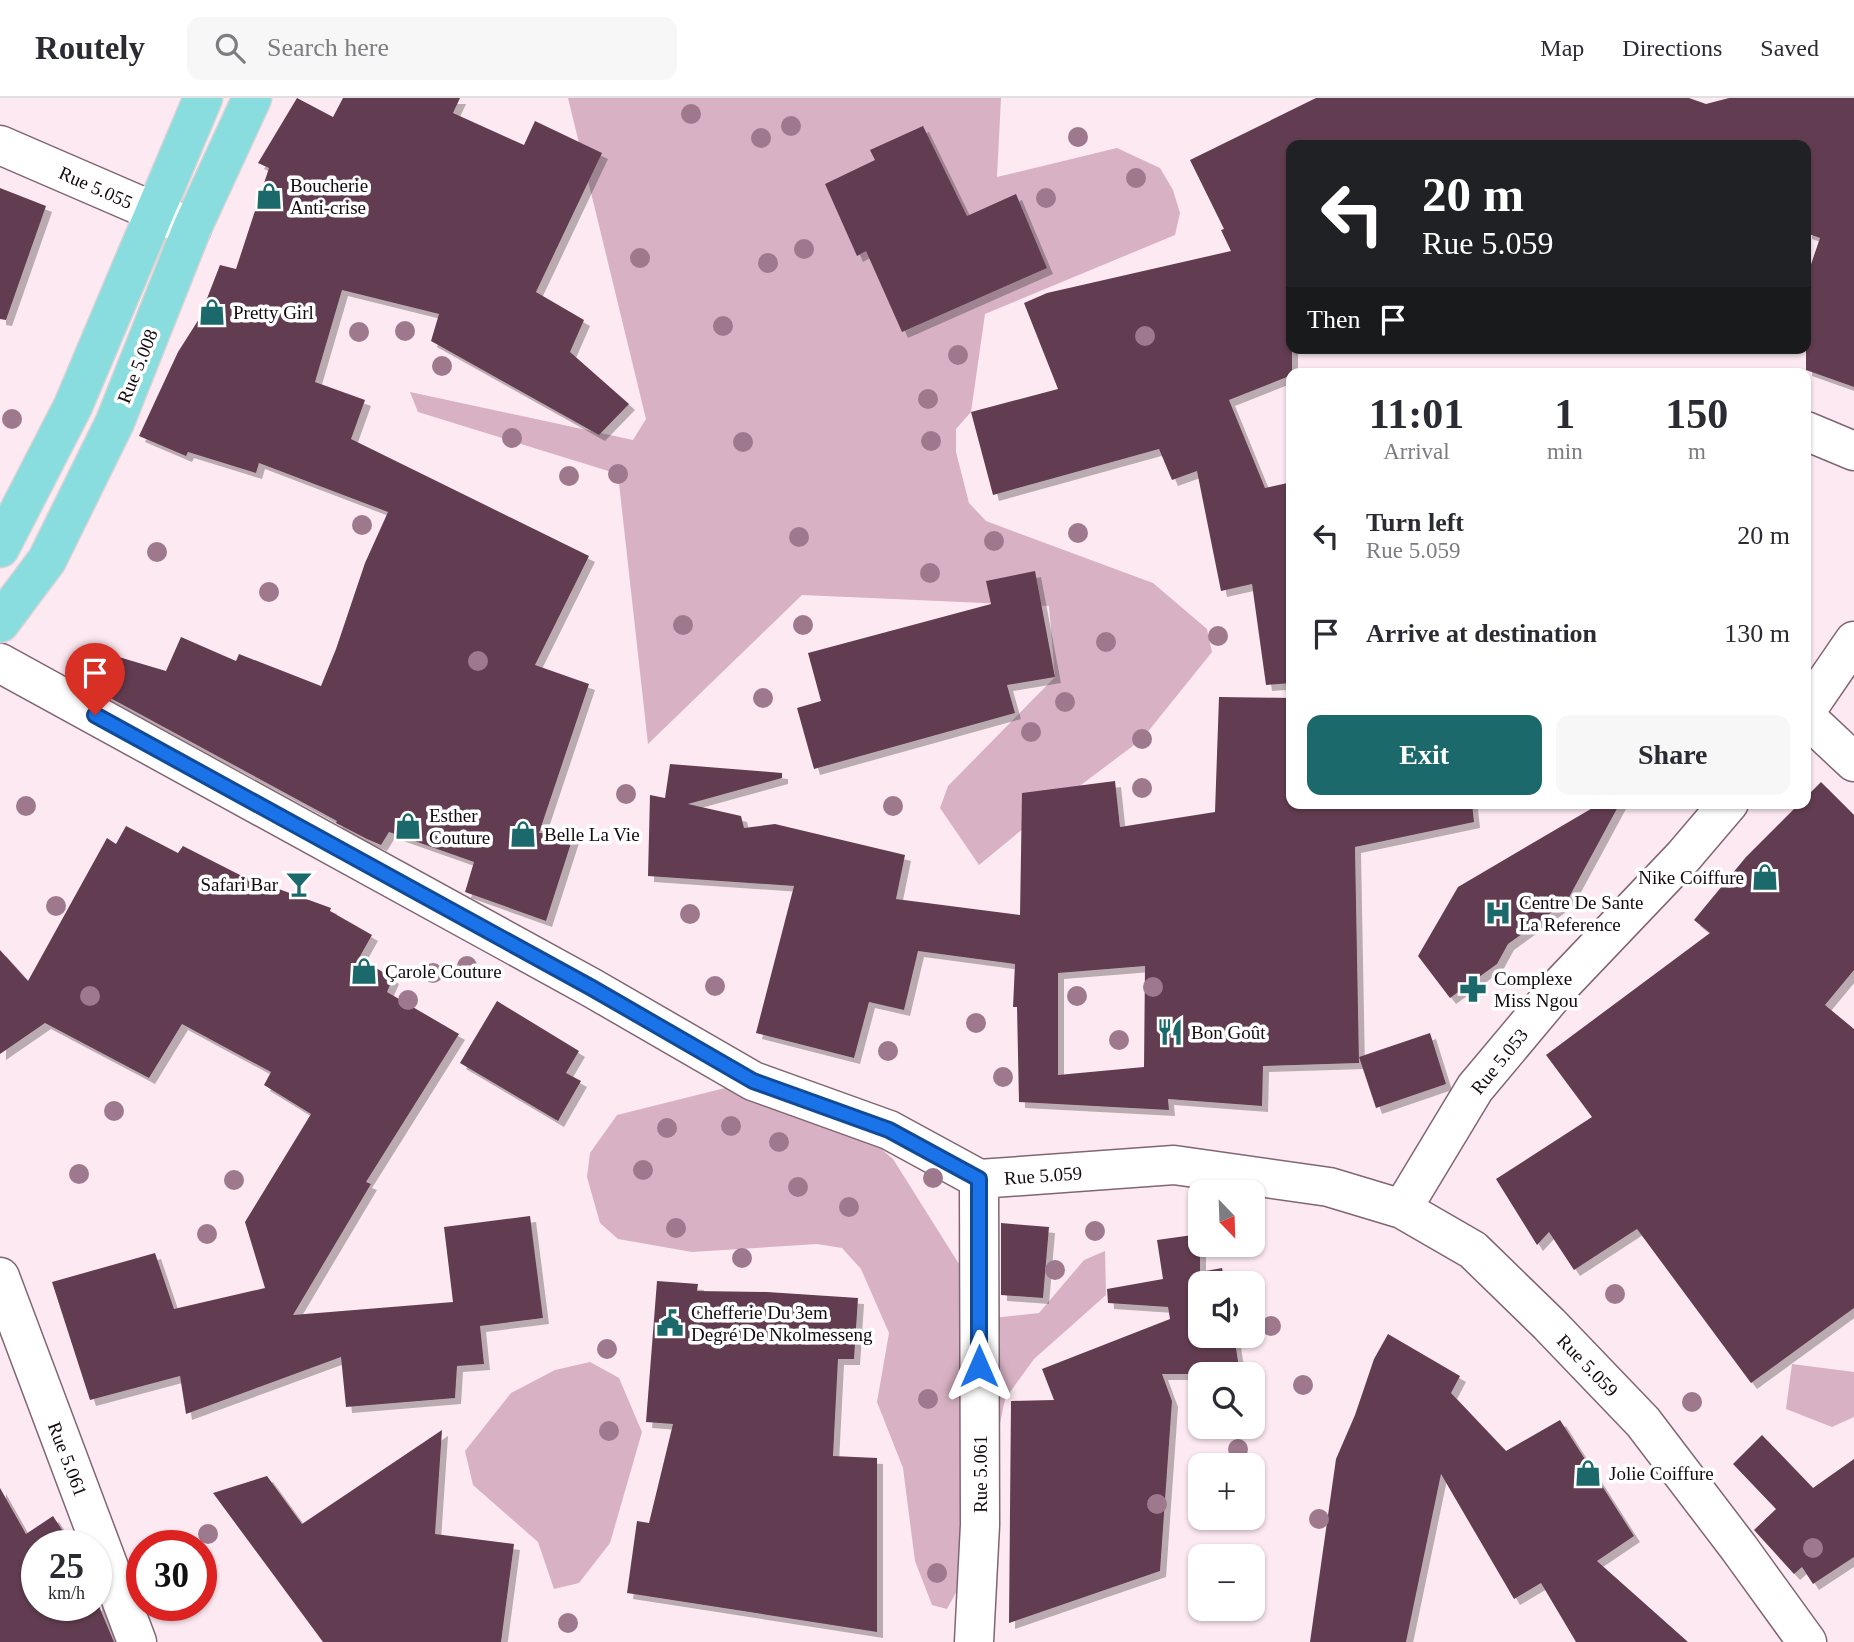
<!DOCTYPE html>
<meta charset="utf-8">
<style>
body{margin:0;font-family:"Times New Roman",serif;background:#f7f7f7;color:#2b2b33;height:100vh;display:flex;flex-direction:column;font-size:26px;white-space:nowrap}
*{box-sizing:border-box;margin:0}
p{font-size:23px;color:#7c7c81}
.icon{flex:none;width:38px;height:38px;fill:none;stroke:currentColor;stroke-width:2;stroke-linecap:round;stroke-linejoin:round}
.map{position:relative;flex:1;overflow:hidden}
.details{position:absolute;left:1286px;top:270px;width:525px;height:441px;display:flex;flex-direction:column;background:#fff;border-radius:14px;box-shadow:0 2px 5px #0004}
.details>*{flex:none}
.hud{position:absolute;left:1286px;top:42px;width:525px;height:214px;border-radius:14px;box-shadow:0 2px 5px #0004;background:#202124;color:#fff;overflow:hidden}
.needle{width:46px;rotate:157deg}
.tools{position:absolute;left:1188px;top:1082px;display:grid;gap:14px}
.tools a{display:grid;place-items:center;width:77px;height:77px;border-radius:14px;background:#fff;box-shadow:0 2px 5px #0004;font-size:35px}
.speed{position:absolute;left:21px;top:1432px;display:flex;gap:14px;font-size:35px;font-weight:700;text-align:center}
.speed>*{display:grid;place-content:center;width:91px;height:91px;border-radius:50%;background:#fff;box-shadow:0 2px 5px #0004;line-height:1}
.speed small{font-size:18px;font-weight:400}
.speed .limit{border:10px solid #d22;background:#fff;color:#111}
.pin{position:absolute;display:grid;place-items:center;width:60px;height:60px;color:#fff;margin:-72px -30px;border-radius:50% 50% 50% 0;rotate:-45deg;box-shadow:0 0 7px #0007}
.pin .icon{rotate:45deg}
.me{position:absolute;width:77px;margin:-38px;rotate:0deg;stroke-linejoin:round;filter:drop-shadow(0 0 5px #0008)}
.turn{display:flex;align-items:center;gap:24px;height:147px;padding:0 21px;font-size:32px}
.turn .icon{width:91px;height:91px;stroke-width:2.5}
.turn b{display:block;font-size:49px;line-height:60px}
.then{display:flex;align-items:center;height:66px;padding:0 21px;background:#0003;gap:14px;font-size:26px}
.eta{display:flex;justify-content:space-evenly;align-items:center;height:119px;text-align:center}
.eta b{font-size:42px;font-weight:700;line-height:49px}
.cta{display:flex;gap:14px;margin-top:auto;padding:14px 21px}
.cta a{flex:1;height:80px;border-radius:14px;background:#1c696b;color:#fff;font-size:28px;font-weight:700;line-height:80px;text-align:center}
.cta a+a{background:#f7f7f7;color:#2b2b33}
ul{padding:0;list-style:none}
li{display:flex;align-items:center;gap:21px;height:98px;padding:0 21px}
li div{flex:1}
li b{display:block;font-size:26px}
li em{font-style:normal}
header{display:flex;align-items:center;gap:42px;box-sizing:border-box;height:98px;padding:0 35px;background:#fff;border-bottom:2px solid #e1e1e2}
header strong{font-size:33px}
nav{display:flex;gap:38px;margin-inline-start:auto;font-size:24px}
.search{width:490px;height:63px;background:#f7f7f7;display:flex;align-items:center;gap:18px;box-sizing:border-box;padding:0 24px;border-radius:14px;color:#7c7c81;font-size:26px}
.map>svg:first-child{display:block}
</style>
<header>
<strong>Routely</strong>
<div class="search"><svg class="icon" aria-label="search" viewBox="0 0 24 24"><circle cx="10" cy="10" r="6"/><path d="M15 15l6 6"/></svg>Search here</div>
<nav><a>Map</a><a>Directions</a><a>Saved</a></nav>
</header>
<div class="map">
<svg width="1854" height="1544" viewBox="0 0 1854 1544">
<defs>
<filter id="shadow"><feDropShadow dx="6" dy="6" stdDeviation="0" flood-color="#0004"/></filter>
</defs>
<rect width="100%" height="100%" fill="#fde9f2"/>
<!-- green -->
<path fill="#d8b2c4" d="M568,0H1001L997,79L1117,50L1160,70L1173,92L1180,115L1175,137L985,216L971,314L956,331V354L969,405L986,423L1153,485L1207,531L1212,554L1142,641L1024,730L979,767L940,710L948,688L1055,579L1049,508L802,497L648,646L618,376L418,314L410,294L633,342L646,321Z
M753,983L840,1016L893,1061L993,1220L1039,1215L1084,1162L1105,1153L1106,1197L1034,1261L1005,1301L971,1467L947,1511L932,1507L915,1463L903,1370L877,1304L889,1235L861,1171L842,1150L817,1146L692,1154L618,1141L600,1125L587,1079L590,1055L617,1017Z
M590,1264L619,1280L642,1334L610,1445L579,1485L554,1491L538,1444L473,1387L465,1353L511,1295L555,1272Z
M1792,1266L1854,1274V1319L1832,1329L1786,1311Z"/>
<!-- building -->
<path fill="#623e51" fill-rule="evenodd" filter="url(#shadow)" d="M297,0L333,19L343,0H460L453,15L524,47L535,23L602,55L536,194L584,222L570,254L629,306L599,337L431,243L439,216L342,192L315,284L365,302L351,341L589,458L535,567L589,586L539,735L574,736L546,823L465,794L474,764L389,734L381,747L367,741L336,725L337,723L101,595L93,588L85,549L166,573L181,539L236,563L239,556L321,588L336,551L365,465L388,414L259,365L256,375L188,354L186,358L139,338L178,254L199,221L220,167L236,171L269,70L258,65Z
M1316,0H1689L1706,6L1729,0H1854V289L1806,272V181L1820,140L1806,135V47H1292V277L1229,302L1265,390L1292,384V585L1266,587L1252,486L1221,493L1197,373L1172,382L1159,351L993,397L971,314L1058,291L1024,205L1047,195L1231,153L1221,132L1224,131L1190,62Z
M923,28L967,118L1016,96L1047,170L902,234L866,153L857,158L825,86L875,62L870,52Z
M0,90L46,108L6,222L0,221Z
M1035,473L1055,579L1007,587L1015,615L814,671L797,610L821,603L808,555L991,506L986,483Z
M1219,599L1292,600V705H1472L1474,724L1355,749L1359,965L1263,968L1262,1008L1168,1001L1169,1012L1019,1004L1017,909H1013L1015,866L918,853L904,912L869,904L854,960L756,935L794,788L648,778L650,697L665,700L670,666L782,675V680L688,706L741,718L744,730L775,726L905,757L896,801L1020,817L1022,695L1115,683L1120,729L1215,714ZM1145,868L1144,969L1058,977V875Z
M1821,684L1854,717V872L1825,907L1854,931V1210L1751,1285L1637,1131L1574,1172L1549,1134L1537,1147L1496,1081L1592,1019L1546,957L1710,835L1694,822L1746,759L1800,705H1806V699Z
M1601,705H1620L1567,803L1508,846L1497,866L1450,900L1418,858L1458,789Z
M126,728L178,755L183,748L240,777L331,810L330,813L372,837L359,860L393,880L387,894L459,936L366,1084L371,1086L293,1217L453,1204L444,1129L530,1118L543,1220L480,1228L484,1266L457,1268L455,1300L346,1309L341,1259L186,1316L180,1278L90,1302L52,1184L155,1155L174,1211L265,1190L245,1124L311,1016L264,987L271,974L182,926L149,980L45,925L0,956V852L28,883L107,740L116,746Z
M497,903L579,953L566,975L581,983L558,1023L460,965Z
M1430,935L1446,986L1376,1010L1359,959Z
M1001,1125L1049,1129L1043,1200L1001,1197Z
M1200,1136V1174L1222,1170L1225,1185H1200V1237H1234L1240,1276H1162L1172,1303L1160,1473L1009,1525L1011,1303L1054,1302L1042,1271L1170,1221L1168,1209L1108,1205L1107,1191L1163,1181L1157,1142Z
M657,1183L698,1186L697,1193L767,1194L858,1200L854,1261H838L833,1358L877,1360V1534L627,1495L637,1423L649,1425L673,1326L646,1324Z
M1388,1236L1460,1278L1451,1295L1506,1353L1560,1322L1634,1438L1597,1463L1688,1544H1576L1541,1485L1514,1501L1441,1376L1406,1544H1310L1336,1361L1355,1317L1374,1261Z
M442,1332L435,1436L514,1446L501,1544H323L213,1395L267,1378L302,1426Z
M1762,1337L1813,1390L1854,1361V1459L1813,1486L1802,1469L1794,1476L1754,1432L1776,1411L1733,1366Z
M0,1390L26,1436L53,1418L72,1447H37V1507H96V1501L114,1544H0Z"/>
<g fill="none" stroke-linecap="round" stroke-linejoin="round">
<defs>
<path id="minor" d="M0,47L192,130
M1806,333L1854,353
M0,565L592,890L753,983L889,1032L979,1081L1174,1067L1329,1089L1402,1111L1473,1152L1549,1226L1643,1324L1739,1450L1807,1544
M1806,613L1854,543
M1806,619L1854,664
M1402,1111L1475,990L1562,886L1683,759L1729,705
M0,1179L137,1544
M974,1544L980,1427L979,1081"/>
<path id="major" d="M0,450L73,308L203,0
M0,525L47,462L115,324L192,130L252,0"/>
</defs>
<!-- minor casing -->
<use href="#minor" stroke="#816573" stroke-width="41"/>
<!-- major casing -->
<use href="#major" stroke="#d5d3d4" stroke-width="41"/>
<!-- minor -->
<use href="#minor" stroke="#fff" stroke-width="38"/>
<!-- major -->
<use href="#major" stroke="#89dddf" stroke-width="38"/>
</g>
<!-- trees -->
<g fill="#9e798e">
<circle cx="691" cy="16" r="10"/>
<circle cx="791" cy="28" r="10"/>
<circle cx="1078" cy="39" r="10"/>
<circle cx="761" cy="40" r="10"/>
<circle cx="1136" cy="80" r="10"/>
<circle cx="1046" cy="100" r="10"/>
<circle cx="804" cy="151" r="10"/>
<circle cx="640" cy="160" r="10"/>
<circle cx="768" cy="165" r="10"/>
<circle cx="723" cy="228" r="10"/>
<circle cx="405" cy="233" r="10"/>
<circle cx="359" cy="234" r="10"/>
<circle cx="1145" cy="238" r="10"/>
<circle cx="958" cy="257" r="10"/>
<circle cx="442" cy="268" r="10"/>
<circle cx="928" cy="301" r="10"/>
<circle cx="12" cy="321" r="10"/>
<circle cx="512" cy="340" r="10"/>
<circle cx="931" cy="343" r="10"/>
<circle cx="743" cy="344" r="10"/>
<circle cx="618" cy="376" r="10"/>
<circle cx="569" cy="378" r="10"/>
<circle cx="362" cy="427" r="10"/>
<circle cx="1078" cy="435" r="10"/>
<circle cx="799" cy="439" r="10"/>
<circle cx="994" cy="443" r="10"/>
<circle cx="157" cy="454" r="10"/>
<circle cx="930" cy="475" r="10"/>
<circle cx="269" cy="494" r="10"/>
<circle cx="683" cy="527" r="10"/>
<circle cx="803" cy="527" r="10"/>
<circle cx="1218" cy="538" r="10"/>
<circle cx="1106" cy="544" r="10"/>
<circle cx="478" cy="563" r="10"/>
<circle cx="763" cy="600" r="10"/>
<circle cx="1065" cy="604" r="10"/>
<circle cx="1031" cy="634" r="10"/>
<circle cx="1142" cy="641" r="10"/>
<circle cx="1142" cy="690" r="10"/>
<circle cx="626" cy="696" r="10"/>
<circle cx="26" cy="708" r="10"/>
<circle cx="893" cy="708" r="10"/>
<circle cx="56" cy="808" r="10"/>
<circle cx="690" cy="816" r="10"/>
<circle cx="467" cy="868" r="10"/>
<circle cx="433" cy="875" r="10"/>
<circle cx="715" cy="888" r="10"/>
<circle cx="1153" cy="889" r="10"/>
<circle cx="90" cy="898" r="10"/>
<circle cx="1077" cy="898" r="10"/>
<circle cx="408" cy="902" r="10"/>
<circle cx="976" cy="925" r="10"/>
<circle cx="1119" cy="942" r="10"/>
<circle cx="888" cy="953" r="10"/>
<circle cx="1003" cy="979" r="10"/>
<circle cx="114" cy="1013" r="10"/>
<circle cx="731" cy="1028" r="10"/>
<circle cx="667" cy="1030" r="10"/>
<circle cx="779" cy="1044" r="10"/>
<circle cx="643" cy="1072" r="10"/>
<circle cx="79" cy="1076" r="10"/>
<circle cx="933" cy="1080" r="10"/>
<circle cx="234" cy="1082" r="10"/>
<circle cx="798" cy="1089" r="10"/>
<circle cx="849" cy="1109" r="10"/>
<circle cx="676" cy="1130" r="10"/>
<circle cx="1095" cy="1133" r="10"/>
<circle cx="207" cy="1136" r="10"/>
<circle cx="742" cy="1160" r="10"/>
<circle cx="1055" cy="1172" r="10"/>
<circle cx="1615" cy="1196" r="10"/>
<circle cx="1271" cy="1228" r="10"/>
<circle cx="607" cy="1251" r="10"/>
<circle cx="1303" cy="1287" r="10"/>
<circle cx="928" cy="1301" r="10"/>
<circle cx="1692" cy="1304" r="10"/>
<circle cx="609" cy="1333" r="10"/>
<circle cx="1238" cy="1351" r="10"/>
<circle cx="1157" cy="1406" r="10"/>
<circle cx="1319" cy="1421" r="10"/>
<circle cx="208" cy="1436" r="10"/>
<circle cx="1813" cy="1450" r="10"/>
<circle cx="937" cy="1475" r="10"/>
<circle cx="568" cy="1525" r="10"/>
</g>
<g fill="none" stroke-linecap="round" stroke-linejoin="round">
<defs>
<path id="route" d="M95,617L592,890L753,983L889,1032L979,1081V1268"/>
</defs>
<!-- route casing -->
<use href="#route" stroke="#114b97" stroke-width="18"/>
<!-- route -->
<use href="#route" stroke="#1a73e8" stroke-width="12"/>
</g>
<!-- icons -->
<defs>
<symbol id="shop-bare" viewBox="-9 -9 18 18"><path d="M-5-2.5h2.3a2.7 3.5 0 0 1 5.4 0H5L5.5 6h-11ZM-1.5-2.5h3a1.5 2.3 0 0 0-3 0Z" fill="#1c696b" stroke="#fff" stroke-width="2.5" paint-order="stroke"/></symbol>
<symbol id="bar-bare" viewBox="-9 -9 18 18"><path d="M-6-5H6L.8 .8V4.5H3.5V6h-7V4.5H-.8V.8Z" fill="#1c696b" stroke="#fff" stroke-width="2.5" paint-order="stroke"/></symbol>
<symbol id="hospital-bare" viewBox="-9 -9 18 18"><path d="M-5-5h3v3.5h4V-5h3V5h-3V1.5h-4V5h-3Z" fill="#1c696b" stroke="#fff" stroke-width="2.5" paint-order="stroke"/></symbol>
<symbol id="pharmacy-bare" viewBox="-9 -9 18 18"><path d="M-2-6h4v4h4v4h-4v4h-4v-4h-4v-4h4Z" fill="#1c696b" stroke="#fff" stroke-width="2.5" paint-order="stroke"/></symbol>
<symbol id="restaurant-bare" viewBox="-9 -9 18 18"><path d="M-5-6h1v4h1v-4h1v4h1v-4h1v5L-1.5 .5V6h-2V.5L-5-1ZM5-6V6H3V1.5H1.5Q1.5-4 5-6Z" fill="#1c696b" stroke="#fff" stroke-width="2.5" paint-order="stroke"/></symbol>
<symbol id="civic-bare" viewBox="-9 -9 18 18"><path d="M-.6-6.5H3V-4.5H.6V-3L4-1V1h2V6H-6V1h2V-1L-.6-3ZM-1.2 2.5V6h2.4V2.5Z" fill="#1c696b" stroke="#fff" stroke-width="2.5" paint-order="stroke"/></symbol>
</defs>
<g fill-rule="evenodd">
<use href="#shop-bare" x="250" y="79" width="38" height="38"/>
<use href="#shop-bare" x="193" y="195" width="38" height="38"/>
<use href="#shop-bare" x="389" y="709" width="38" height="38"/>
<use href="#shop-bare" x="504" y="717" width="38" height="38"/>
<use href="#shop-bare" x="1746" y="760" width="38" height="38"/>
<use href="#bar-bare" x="280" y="767" width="38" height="38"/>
<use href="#hospital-bare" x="1479" y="796" width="38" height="38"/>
<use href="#shop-bare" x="345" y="854" width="38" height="38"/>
<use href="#pharmacy-bare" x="1454" y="872" width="38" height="38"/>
<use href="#restaurant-bare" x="1151" y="915" width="38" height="38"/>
<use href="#civic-bare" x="651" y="1206" width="38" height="38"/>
<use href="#shop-bare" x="1569" y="1356" width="38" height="38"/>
</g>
<g text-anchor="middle" stroke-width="7" stroke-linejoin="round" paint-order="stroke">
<!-- poi labels -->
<g font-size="19" fill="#13090e" stroke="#fff" text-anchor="start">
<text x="290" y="94">Boucherie<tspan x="290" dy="22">Anti-crise</tspan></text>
<text x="233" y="221">Pretty Girl</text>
<text x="429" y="724">Esther<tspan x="429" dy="22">Couture</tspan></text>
<text x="544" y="743">Belle La Vie</text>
<text x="1744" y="786" text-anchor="end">Nike Coiffure</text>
<text x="278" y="793" text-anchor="end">Safari Bar</text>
<text x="1519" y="811">Centre De Sante<tspan x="1519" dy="22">La Reference</tspan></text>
<text x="385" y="880">Çarole Couture</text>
<text x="1494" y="887">Complexe<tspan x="1494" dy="22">Miss Ngou</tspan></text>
<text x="1191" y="941">Bon Goût</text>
<text x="691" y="1221">Chefferie Du 3em<tspan x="691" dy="22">Degré De Nkolmesseng</tspan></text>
<text x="1609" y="1382">Jolie Coiffure</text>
</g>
<!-- street labels -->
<g font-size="19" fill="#13090e" stroke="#fff">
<text transform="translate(96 89) rotate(24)" y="7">Rue 5.055</text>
<text transform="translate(137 268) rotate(-68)" y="7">Rue 5.008</text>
<text transform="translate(1499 963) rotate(-51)" y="7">Rue 5.053</text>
<text transform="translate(1043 1077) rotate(-4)" y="7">Rue 5.059</text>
<text transform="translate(1588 1267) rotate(46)" y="7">Rue 5.059</text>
<text transform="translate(68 1361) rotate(69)" y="7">Rue 5.061</text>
<text transform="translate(980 1376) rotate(-90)" y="7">Rue 5.061</text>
</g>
</g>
</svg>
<div class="tools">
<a><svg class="needle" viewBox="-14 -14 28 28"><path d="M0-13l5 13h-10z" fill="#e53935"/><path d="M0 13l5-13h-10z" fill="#7c7c81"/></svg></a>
<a><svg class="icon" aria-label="sound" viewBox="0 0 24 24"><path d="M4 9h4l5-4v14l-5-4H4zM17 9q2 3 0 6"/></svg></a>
<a><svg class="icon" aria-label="search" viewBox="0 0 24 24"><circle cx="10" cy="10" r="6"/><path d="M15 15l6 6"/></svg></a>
<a>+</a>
<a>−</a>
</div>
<div class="speed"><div>25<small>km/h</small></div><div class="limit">30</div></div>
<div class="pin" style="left:95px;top:617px;background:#d93025"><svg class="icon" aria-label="arrive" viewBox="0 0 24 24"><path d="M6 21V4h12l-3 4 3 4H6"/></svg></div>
<svg class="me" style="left:979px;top:1268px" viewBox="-20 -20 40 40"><path d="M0-17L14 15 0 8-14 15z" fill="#1a73e8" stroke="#fff" stroke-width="4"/></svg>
<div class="hud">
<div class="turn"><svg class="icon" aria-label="left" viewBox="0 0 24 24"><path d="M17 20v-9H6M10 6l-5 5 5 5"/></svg><div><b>20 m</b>Rue 5.059</div></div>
<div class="then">Then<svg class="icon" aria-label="arrive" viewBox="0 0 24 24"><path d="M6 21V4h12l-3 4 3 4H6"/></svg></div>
</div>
<section class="details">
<div class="eta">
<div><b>11:01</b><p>Arrival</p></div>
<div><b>1</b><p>min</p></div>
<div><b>150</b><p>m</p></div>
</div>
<ul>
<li><svg class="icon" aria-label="left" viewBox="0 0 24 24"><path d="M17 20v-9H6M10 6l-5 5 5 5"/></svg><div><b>Turn left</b><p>Rue 5.059</p></div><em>20 m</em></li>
<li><svg class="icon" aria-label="arrive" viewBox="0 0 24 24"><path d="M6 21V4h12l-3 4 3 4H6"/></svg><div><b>Arrive at destination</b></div><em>130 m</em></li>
</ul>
<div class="cta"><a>Exit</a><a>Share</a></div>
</section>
</div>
